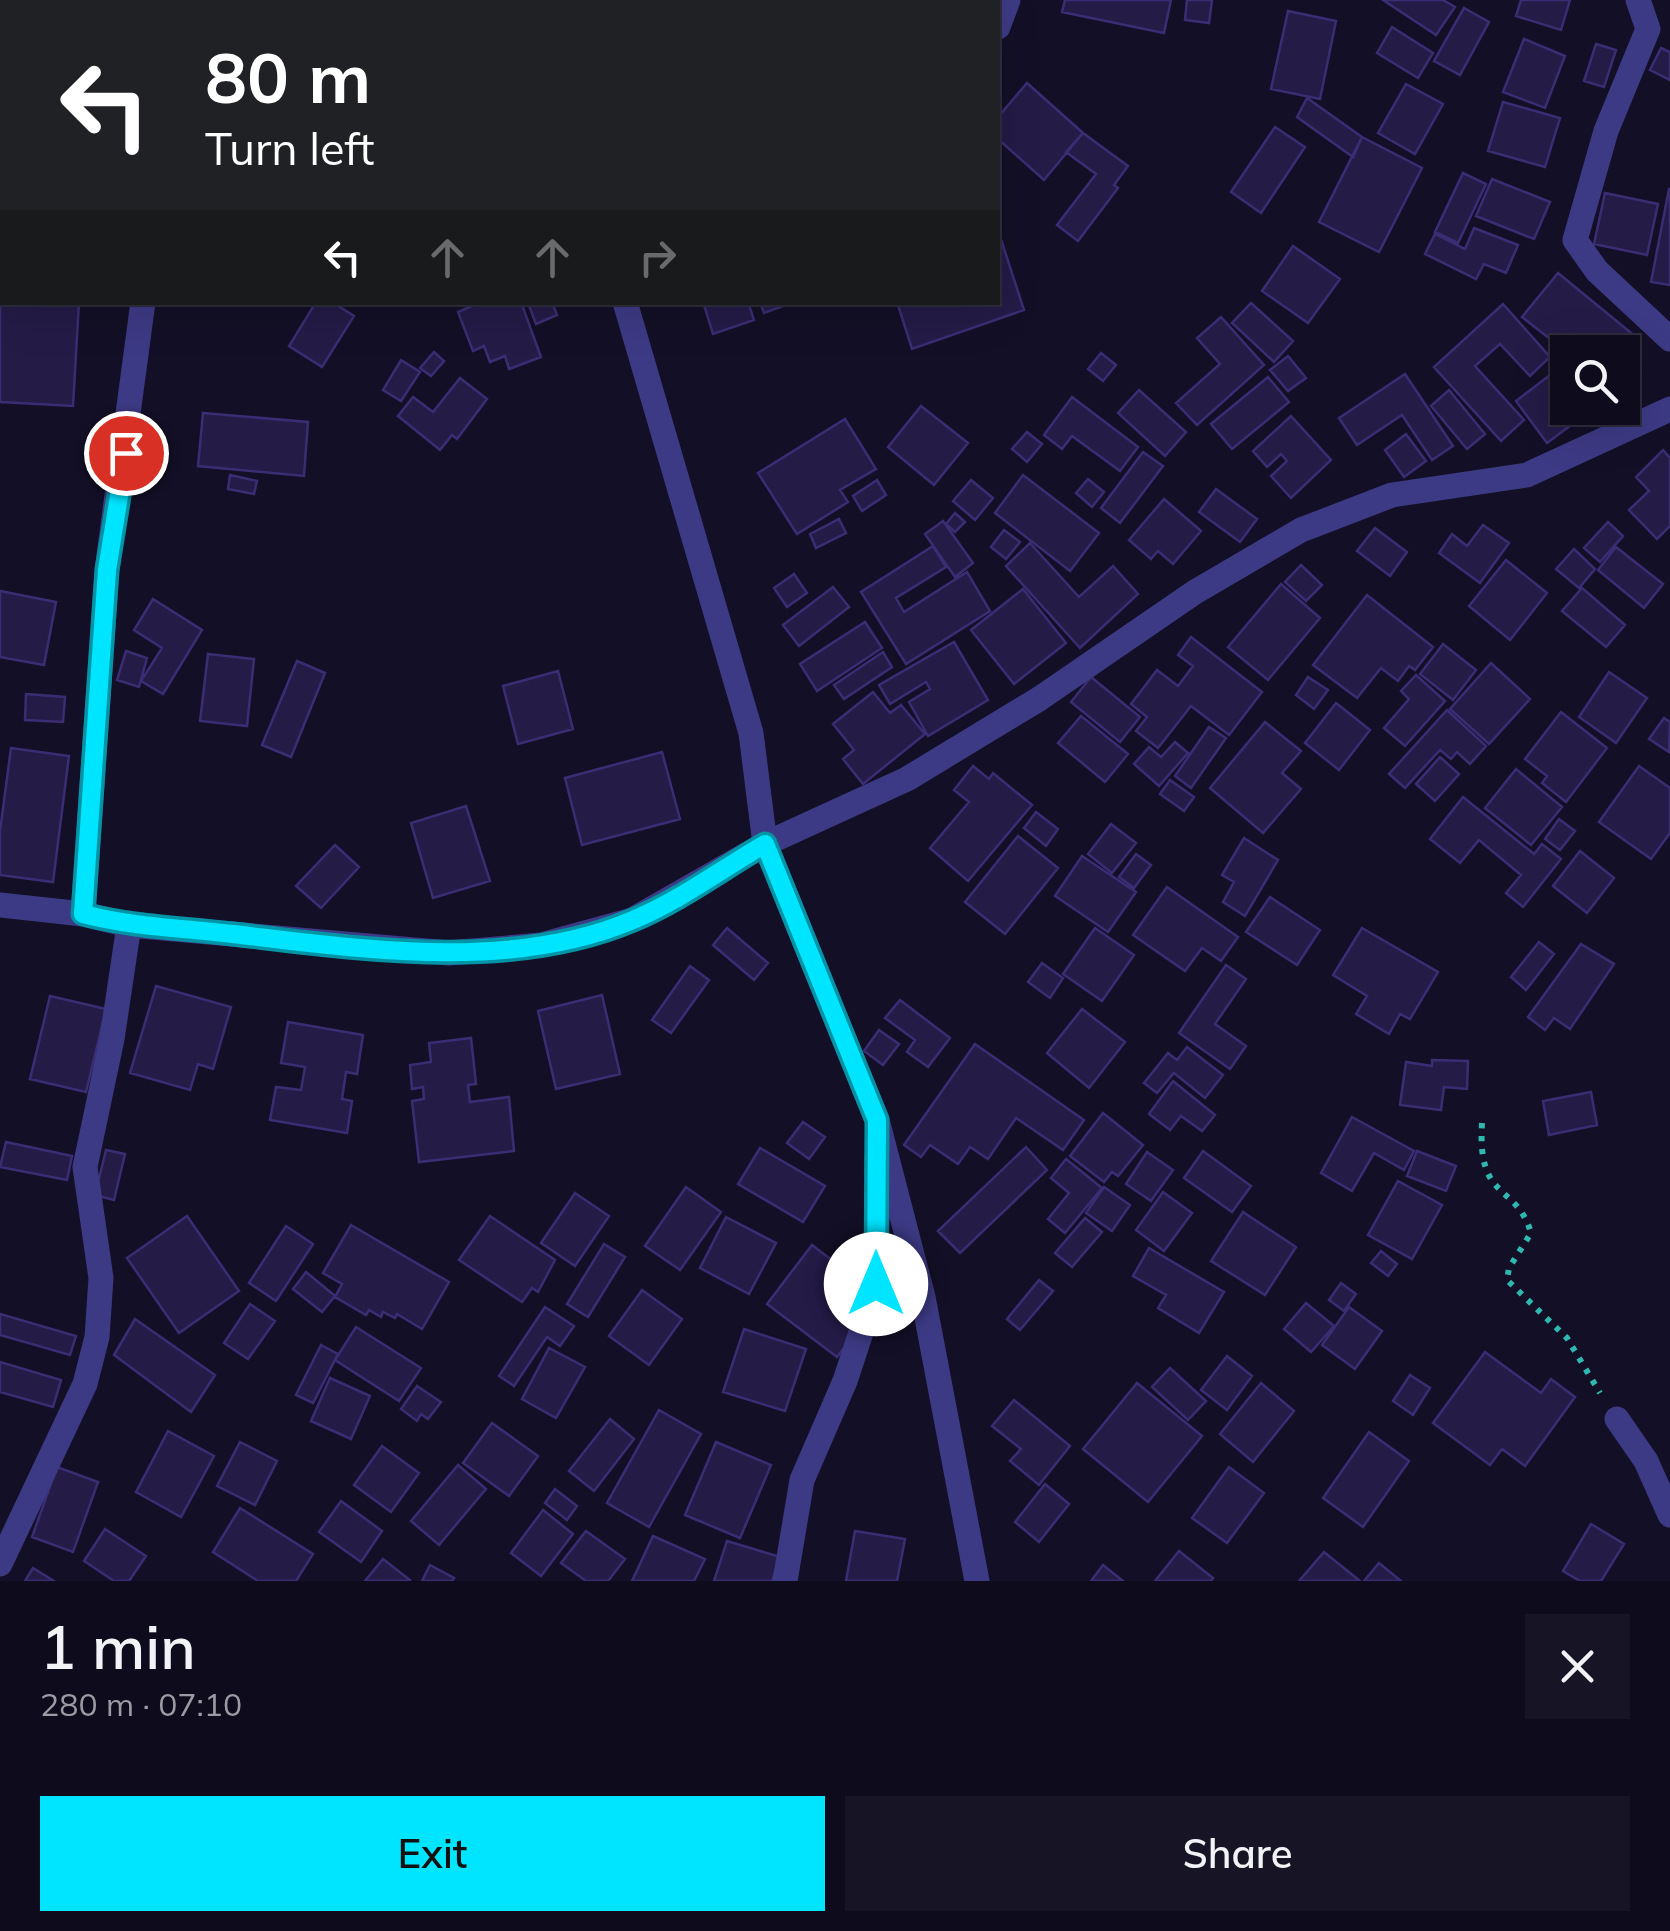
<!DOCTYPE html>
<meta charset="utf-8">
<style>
body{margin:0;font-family:Mulish,sans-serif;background:#171425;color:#f1f3f6;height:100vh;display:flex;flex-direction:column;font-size:38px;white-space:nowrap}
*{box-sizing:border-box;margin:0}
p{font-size:32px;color:#9b9ba3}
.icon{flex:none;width:55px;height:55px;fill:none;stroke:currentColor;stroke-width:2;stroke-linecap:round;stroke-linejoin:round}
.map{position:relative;height:1581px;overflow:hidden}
.side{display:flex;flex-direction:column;background:#0e0b1c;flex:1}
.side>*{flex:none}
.banner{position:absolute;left:0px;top:0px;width:1000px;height:305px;box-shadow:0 10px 40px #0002,0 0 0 2px #2e2b3b;background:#202124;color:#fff;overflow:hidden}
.fabs{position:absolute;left:1550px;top:335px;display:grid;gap:20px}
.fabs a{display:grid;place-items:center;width:90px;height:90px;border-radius:0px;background:#0e0b1c;box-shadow:0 10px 40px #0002,0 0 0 2px #2e2b3b;font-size:50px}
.pin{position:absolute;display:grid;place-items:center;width:85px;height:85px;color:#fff;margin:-42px;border:5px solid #fff;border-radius:50%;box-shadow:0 2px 10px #0007}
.me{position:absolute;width:110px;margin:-55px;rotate:0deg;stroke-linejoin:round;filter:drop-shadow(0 0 8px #0008)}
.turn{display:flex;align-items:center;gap:35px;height:210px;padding:0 40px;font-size:45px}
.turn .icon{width:130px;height:130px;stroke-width:2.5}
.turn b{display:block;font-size:70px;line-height:85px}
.lanes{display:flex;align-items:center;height:95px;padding:0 40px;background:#0003;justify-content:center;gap:50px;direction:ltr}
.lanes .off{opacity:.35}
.round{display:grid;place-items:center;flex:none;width:105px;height:105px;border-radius:0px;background:#171425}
.overview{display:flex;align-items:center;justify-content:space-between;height:170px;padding:0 40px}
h1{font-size:60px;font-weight:600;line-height:75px}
.primary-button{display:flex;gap:20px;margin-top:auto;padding:20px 40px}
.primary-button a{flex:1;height:115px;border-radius:0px;background:#00e5ff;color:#111;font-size:40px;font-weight:600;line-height:115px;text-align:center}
.primary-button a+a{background:#171425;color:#f1f3f6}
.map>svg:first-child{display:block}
</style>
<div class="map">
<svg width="1670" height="1581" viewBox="0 0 1670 1581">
<rect width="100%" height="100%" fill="#130f26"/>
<!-- building -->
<path fill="#241b47" stroke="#3b2d73" stroke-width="2.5" d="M22,0H135L21,2Z
M1065,0H1171L1164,33L1062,12Z
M1187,0H1212L1209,23L1185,20Z
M1383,0H1443L1455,7L1436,35Z
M1521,0H1570L1561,30L1516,16Z
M1464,8L1489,22L1460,75L1434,61Z
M1288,11L1336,21L1320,99L1271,89Z
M1392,27L1433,53L1418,78L1377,53Z
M1524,39L1565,56L1545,108L1503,92Z
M1596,44L1616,50L1604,87L1584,81Z
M1661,48L1670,52V80L1650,70Z
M1027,83L1083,133L1044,180L998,139V117Z
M1406,84L1443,104L1415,154L1378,133Z
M1307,98L1362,137L1353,157L1297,117Z
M1503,102L1560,118L1545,167L1488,151Z
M1275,127L1305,147L1261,213L1231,192Z
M1083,133L1128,166L1114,185L1118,188L1078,241L1057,225L1096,174L1066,152Z
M1362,137L1422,168L1379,252L1319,222Z
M1463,173L1486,184L1458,243L1435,232Z
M1492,179L1550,202L1534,239L1476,216Z
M1669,189H1670V285L1651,282Z
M1605,193L1658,204L1647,255L1594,244Z
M1474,228L1518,245L1506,273L1484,264L1476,279L1425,254L1435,234L1465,249Z
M998,230L1024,310L912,349L897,302H998Z
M1293,246L1340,279L1308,323L1262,291Z
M1558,273L1636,337L1622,355L1568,353L1522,317Z
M0,295L2,302H79L73,406L0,402Z
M316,302H332L354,316L322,367L289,346Z
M481,302H521L541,357L509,369L505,356L490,362L484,346L473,351L458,312Z
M552,302L557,315L536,324L528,303Z
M703,302H748L754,320L713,334Z
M760,302H794L764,313Z
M1251,303L1293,341L1274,362L1232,323Z
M1503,304L1550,357L1530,376L1500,344L1475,366L1524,420L1501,441L1434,367Z
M1221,317L1264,365L1197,425L1176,403L1220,364L1197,338Z
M434,352L444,361L431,376L420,368Z
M1101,353L1116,365L1103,381L1088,369Z
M1288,356L1306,378L1288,391L1270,370Z
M401,360L420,372L401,401L383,390Z
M1567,362L1568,408H1594L1547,443L1516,401Z
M1405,374L1453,446L1432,460L1402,415L1357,445L1339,418Z
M1268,377L1289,402L1232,449L1211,424Z
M460,378L487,399L457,439L452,435L440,450L398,416L413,397L433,412Z
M1139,390L1186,432L1165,456L1118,413Z
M1449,390L1485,434L1467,449L1431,406Z
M1072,397L1138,447L1120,471L1072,436L1062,449L1044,435Z
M921,406L968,443L934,485L888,447Z
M203,413L308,422L304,476L198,466Z
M1291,416L1331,460L1291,498L1271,476L1287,461L1281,454L1267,467L1253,451Z
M845,419L876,469L840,490L848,502L797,534L758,473Z
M1027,432L1042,444L1027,462L1012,449Z
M1406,434L1426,461L1404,477L1385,450Z
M1663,450L1670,458V526L1657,539L1629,510L1649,491L1636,477Z
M1143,452L1163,466L1120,523L1101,508Z
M230,475L257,481L254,494L228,489Z
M1023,475L1099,533L1070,571L995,513Z
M1088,479L1104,492L1092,507L1076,493Z
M877,480L886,495L862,511L853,496Z
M971,480L993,498L975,520L953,501Z
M1216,489L1257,519L1240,542L1199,512Z
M1164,499L1201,531L1173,564L1158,551L1151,559L1129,540Z
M955,513L965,522L955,532L946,524Z
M839,519L846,533L816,548L810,534Z
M943,521L973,563L955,577L925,534Z
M1608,522L1623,536L1600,562L1584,548Z
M1483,525L1509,543L1480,583L1439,553L1452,534L1467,546Z
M1375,528L1407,552L1390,576L1357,551Z
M1004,530L1020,542L1006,559L991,547Z
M1030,543L1079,597L1113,566L1138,594L1080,648L1006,566Z
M933,546L946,567L896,598L904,612L967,572L990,611L906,664L861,592Z
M1616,547L1663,584L1644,608L1598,570Z
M1574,549L1595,569L1579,588L1556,569Z
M1506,560L1547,593L1510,640L1469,606Z
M1301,565L1322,585L1306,601L1285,582Z
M794,574L807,593L787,607L774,588Z
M1281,584L1320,618L1268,680L1228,647Z
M833,587L849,607L799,646L783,625Z
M1582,588L1625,625L1606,647L1562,611Z
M1023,589L1066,643L1014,684L971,630Z
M0,591L56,602L44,665L0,657Z
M1367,595L1433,647L1415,670L1409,666L1398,681L1381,668L1357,698L1313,665Z
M153,599L202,630L163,694L141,681L162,648L134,630Z
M865,622L882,648L817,691L800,664Z
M1191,637L1262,692L1229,735L1191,706L1158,748L1136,731L1147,717L1131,704L1157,670L1178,686L1193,666L1178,655Z
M954,642L988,700L928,736L909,702L930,689L926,682L890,704L879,685Z
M1443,644L1476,670L1453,700L1420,674Z
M126,651L147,658L139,687L117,680Z
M883,652L892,667L844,699L834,685Z
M208,654L254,659L247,726L200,721Z
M297,661L325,673L291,757L262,745Z
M1491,663L1530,699L1489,744L1450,709Z
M558,671L573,729L518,744L503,686Z
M1609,672L1647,698L1616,743L1579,717Z
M1416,675L1445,701L1405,746L1384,728L1409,699L1401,691Z
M1091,677L1140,717L1120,742L1071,702Z
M1308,677L1328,690L1314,709L1296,695Z
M873,692L890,713L901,705L925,734L863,784L843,759L854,750L833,724Z
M26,694L65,697L63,722L25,720Z
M1336,703L1370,730L1339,770L1305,743Z
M1447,710L1486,746L1470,764L1457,752L1451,759L1440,750L1405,788L1389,774Z
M1561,712L1607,748L1566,802L1542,783L1547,776L1525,759Z
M1081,716L1128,754L1105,782L1058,743Z
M1664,718L1670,722L1669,752L1649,739Z
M1265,722L1301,751L1282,773L1301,789L1263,833L1210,788Z
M1209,727L1226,738L1191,788L1175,776Z
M1175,742L1188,753L1159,786L1134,764L1149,747L1161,757Z
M11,748L69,756L53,882L0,875V831Z
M662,752L680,819L582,845L565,778Z
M1440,757L1459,774L1435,801L1416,784Z
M973,766L989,779L993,773L1032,805L968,881L930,848L969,802L954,790Z
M1639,766L1670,788V833L1651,859L1599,822Z
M1516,769L1562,807L1531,845L1485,808Z
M1170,780L1194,797L1184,811L1160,794Z
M1463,797L1534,854L1542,844L1561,859L1523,907L1506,893L1521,875L1479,840L1460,863L1430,839Z
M466,806L490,881L433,898L411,823Z
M1036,812L1058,829L1046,846L1024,828Z
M1559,819L1575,831L1560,850L1545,839Z
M1111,824L1136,843L1112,873L1088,854Z
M1018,836L1058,868L1005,934L965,902Z
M1244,838L1278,860L1245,916L1223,902L1234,882L1222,875Z
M335,845L359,867L321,908L296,886Z
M1580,851L1614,878L1587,913L1553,886Z
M1136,854L1151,865L1134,888L1119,877Z
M1082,856L1136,892L1108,932L1055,896Z
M1167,887L1238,937L1221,961L1202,948L1185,971L1133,935Z
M1270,897L1320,930L1297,965L1246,932Z
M727,928L768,963L754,980L713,945Z
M1095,928L1134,955L1102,1001L1063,974Z
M1362,928L1438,972L1410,1019L1400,1014L1389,1034L1356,1014L1367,996L1333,975Z
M1539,942L1554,954L1526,990L1511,977Z
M1581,944L1614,964L1570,1029L1554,1018L1545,1030L1528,1017Z
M1042,963L1063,978L1050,998L1028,982Z
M1226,965L1246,979L1215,1024L1246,1046L1230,1069L1179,1033Z
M690,966L709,980L671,1033L652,1020Z
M156,986L231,1007L213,1069L198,1064L190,1090L130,1073Z
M602,995L620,1074L556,1089L538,1011Z
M50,996L106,1009L86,1092L30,1079Z
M900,1000L950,1038L928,1067L907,1052L915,1040L885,1018Z
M1082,1009L1125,1042L1089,1088L1047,1053Z
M288,1022L363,1035L357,1074L346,1072L342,1099L352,1101L347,1133L270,1120L276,1087L301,1090L305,1067L281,1063Z
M879,1030L899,1044L883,1065L864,1051Z
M471,1038L476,1084L468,1085L470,1102L509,1097L514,1151L419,1162L412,1101L424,1099L423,1087L412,1089L410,1065L431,1062L429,1043Z
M975,1044L1084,1120L1063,1150L1016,1118L988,1159L970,1147L958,1164L930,1145L921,1157L904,1145Z
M1187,1047L1223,1075L1205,1098L1174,1073L1157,1093L1144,1083L1168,1053L1177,1060Z
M1432,1060L1468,1061L1467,1089L1444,1087L1441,1110L1400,1105L1406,1062L1432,1066Z
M1173,1081L1215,1115L1202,1131L1181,1116L1170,1130L1149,1114Z
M1591,1092L1597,1125L1549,1135L1543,1101Z
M1103,1113L1143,1145L1118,1176L1112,1172L1104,1182L1070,1156Z
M1352,1117L1414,1151L1404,1170L1374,1153L1352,1191L1321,1173Z
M803,1122L825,1137L809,1159L787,1143Z
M6,1142L72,1156L67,1180L0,1167Z
M1026,1147L1047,1170L960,1253L938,1231Z
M760,1148L825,1186L803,1222L738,1184Z
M106,1150L125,1154L114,1200L95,1195Z
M1203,1151L1251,1186L1232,1212L1184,1178Z
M1417,1151L1456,1166L1446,1191L1407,1176Z
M1147,1152L1173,1170L1151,1201L1126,1184Z
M1066,1159L1102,1188L1065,1233L1048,1219L1069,1193L1051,1178Z
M1398,1181L1442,1205L1412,1259L1368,1235Z
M686,1187L721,1212L680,1270L645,1246Z
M1104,1187L1130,1205L1112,1231L1086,1213Z
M1163,1192L1192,1213L1164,1251L1136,1230Z
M575,1193L609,1216L575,1266L541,1243Z
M1243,1212L1296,1247L1265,1295L1211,1261Z
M187,1216L239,1291L179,1333L127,1258Z
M490,1216L555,1260L538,1292L532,1288L522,1302L459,1260Z
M726,1217L776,1243L749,1294L700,1268Z
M1085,1218L1102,1232L1072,1267L1055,1253Z
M351,1225L449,1282L422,1329L397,1314L395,1318L383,1312L381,1317L369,1310L366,1315L335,1297L342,1284L323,1273Z
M286,1226L313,1244L276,1301L249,1283Z
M604,1244L625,1257L588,1317L567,1304Z
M812,1245L850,1274L829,1301L861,1326L837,1357L767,1304Z
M1149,1248L1224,1292L1199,1333L1158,1308L1166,1295L1133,1276Z
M1381,1251L1397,1264L1388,1276L1371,1263Z
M306,1272L335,1296L322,1312L293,1289Z
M1039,1280L1053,1291L1020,1330L1007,1319Z
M1341,1283L1356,1294L1344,1311L1329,1300Z
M642,1290L682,1319L649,1365L609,1336Z
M1306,1303L1334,1326L1311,1352L1284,1329Z
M250,1304L275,1321L248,1359L224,1343Z
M545,1307L574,1326L560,1346L547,1337L514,1386L499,1376Z
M1349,1307L1382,1331L1355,1369L1322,1345Z
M0,1314L76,1336L70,1355L0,1335Z
M135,1319L215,1375L191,1412L114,1355Z
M356,1327L421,1368L399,1401L335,1360Z
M744,1329L806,1349L785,1411L723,1392Z
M321,1345L338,1354L313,1403L296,1395Z
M549,1348L585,1367L556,1418L522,1399Z
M1485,1352L1541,1393L1551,1379L1575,1397L1525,1466L1502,1449L1490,1465L1433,1423Z
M1227,1356L1252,1376L1227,1410L1201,1390Z
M0,1362L61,1380L53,1407L0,1392Z
M1170,1368L1206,1401L1188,1420L1152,1387Z
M1410,1375L1430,1388L1413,1415L1393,1401Z
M330,1378L370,1396L351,1439L311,1421Z
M1137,1383L1202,1436L1148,1502L1083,1449Z
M1261,1383L1294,1411L1253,1462L1220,1434Z
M417,1386L441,1402L428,1419L421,1414L417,1421L401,1409Z
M1014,1400L1070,1446L1039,1485L1010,1461L1021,1449L992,1426Z
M659,1410L701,1434L649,1527L607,1503Z
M610,1419L634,1439L594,1491L569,1471Z
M492,1423L538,1456L509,1496L463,1463Z
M168,1431L214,1456L181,1517L136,1492Z
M1369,1432L1409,1461L1363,1527L1323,1498Z
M240,1442L277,1461L255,1505L217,1486Z
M716,1442L771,1465L740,1538L685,1515Z
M382,1446L419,1473L391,1512L354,1485Z
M458,1465L486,1489L439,1545L411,1521Z
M57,1467L98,1482L73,1552L32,1537Z
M1229,1467L1264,1493L1227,1543L1192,1518Z
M1045,1484L1069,1504L1039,1542L1015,1522Z
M555,1489L577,1506L567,1520L545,1503Z
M341,1501L382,1531L361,1562L319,1532Z
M240,1508L313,1554L296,1581H258L213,1552Z
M543,1510L573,1534L541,1576L511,1553Z
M1591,1524L1624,1544L1601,1581H1580L1563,1571Z
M105,1529L146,1556L129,1581H114L84,1561Z
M586,1531L625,1559L608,1581H586L561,1563Z
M855,1531L905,1539L897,1581H846Z
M653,1536L705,1559L694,1581H632Z
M727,1541L780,1557L772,1581H714Z
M1179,1551L1213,1578L1211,1581H1155Z
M1324,1552L1360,1581H1299Z
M383,1559L410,1580L409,1581H365Z
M1379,1563L1401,1581H1364Z
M430,1565L454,1578L452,1581H422Z
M1103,1565L1123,1581H1091Z
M33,1568L54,1581H25Z"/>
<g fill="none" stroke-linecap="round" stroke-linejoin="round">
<!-- path -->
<path stroke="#2fb8b0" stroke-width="6" stroke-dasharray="5 8" stroke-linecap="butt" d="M1482,1123C1477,1203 1516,1182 1531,1233L1509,1268L1507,1280L1567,1338L1600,1393"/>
<!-- street -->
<path stroke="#3d3a85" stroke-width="25" d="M441,0L445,2
M1638,0L1648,29L1606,131L1575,240L1597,271L1670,339
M225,2V0
M998,27L1008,0
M625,302L751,733L765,844L877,1120L923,1297L977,1581
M0,905L83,914L129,925L449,953L541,945L632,920L765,844L907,779L1039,699L1195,592L1301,530L1392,495L1527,475L1670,409
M83,914L107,570L143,302
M1617,1419L1646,1461L1670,1515
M0,1564L85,1384L97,1337L101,1278L85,1167L112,1039L129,925
M785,1581L802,1480L845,1381L877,1284V1157"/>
</g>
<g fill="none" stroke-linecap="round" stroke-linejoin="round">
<defs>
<path id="route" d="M126,453L107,570L83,914C133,927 182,928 233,934C361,949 511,972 633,920C679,901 722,869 765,844L877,1120L876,1284"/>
</defs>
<!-- route casing -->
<use href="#route" stroke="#0095a6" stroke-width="25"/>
<!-- route -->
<use href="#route" stroke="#00e5ff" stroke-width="18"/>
</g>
</svg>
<div class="fabs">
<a><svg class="icon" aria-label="search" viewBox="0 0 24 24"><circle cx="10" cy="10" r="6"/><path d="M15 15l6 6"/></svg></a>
</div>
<div class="pin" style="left:126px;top:453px;background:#d93025"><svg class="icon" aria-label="arrive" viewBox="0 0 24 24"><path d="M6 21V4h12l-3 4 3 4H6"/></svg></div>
<svg class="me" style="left:876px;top:1284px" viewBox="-20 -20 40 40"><circle r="19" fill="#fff"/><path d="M0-13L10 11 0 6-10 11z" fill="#00e5ff"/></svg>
<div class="banner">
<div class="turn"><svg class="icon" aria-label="left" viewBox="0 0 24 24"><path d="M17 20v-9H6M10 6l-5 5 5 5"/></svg><div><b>80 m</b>Turn left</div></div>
<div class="lanes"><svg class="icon" aria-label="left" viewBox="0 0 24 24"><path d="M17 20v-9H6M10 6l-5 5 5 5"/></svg><svg class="icon off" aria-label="ahead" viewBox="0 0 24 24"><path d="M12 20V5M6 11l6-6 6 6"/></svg><svg class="icon off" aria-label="ahead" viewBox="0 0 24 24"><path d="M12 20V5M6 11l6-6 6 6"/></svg><svg class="icon off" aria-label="right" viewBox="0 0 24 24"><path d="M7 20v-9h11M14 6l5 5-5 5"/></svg></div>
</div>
</div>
<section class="side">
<div class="overview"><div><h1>1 min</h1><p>280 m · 07:10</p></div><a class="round"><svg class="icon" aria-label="close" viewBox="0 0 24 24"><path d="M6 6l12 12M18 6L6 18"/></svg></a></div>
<div class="primary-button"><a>Exit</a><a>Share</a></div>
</section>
